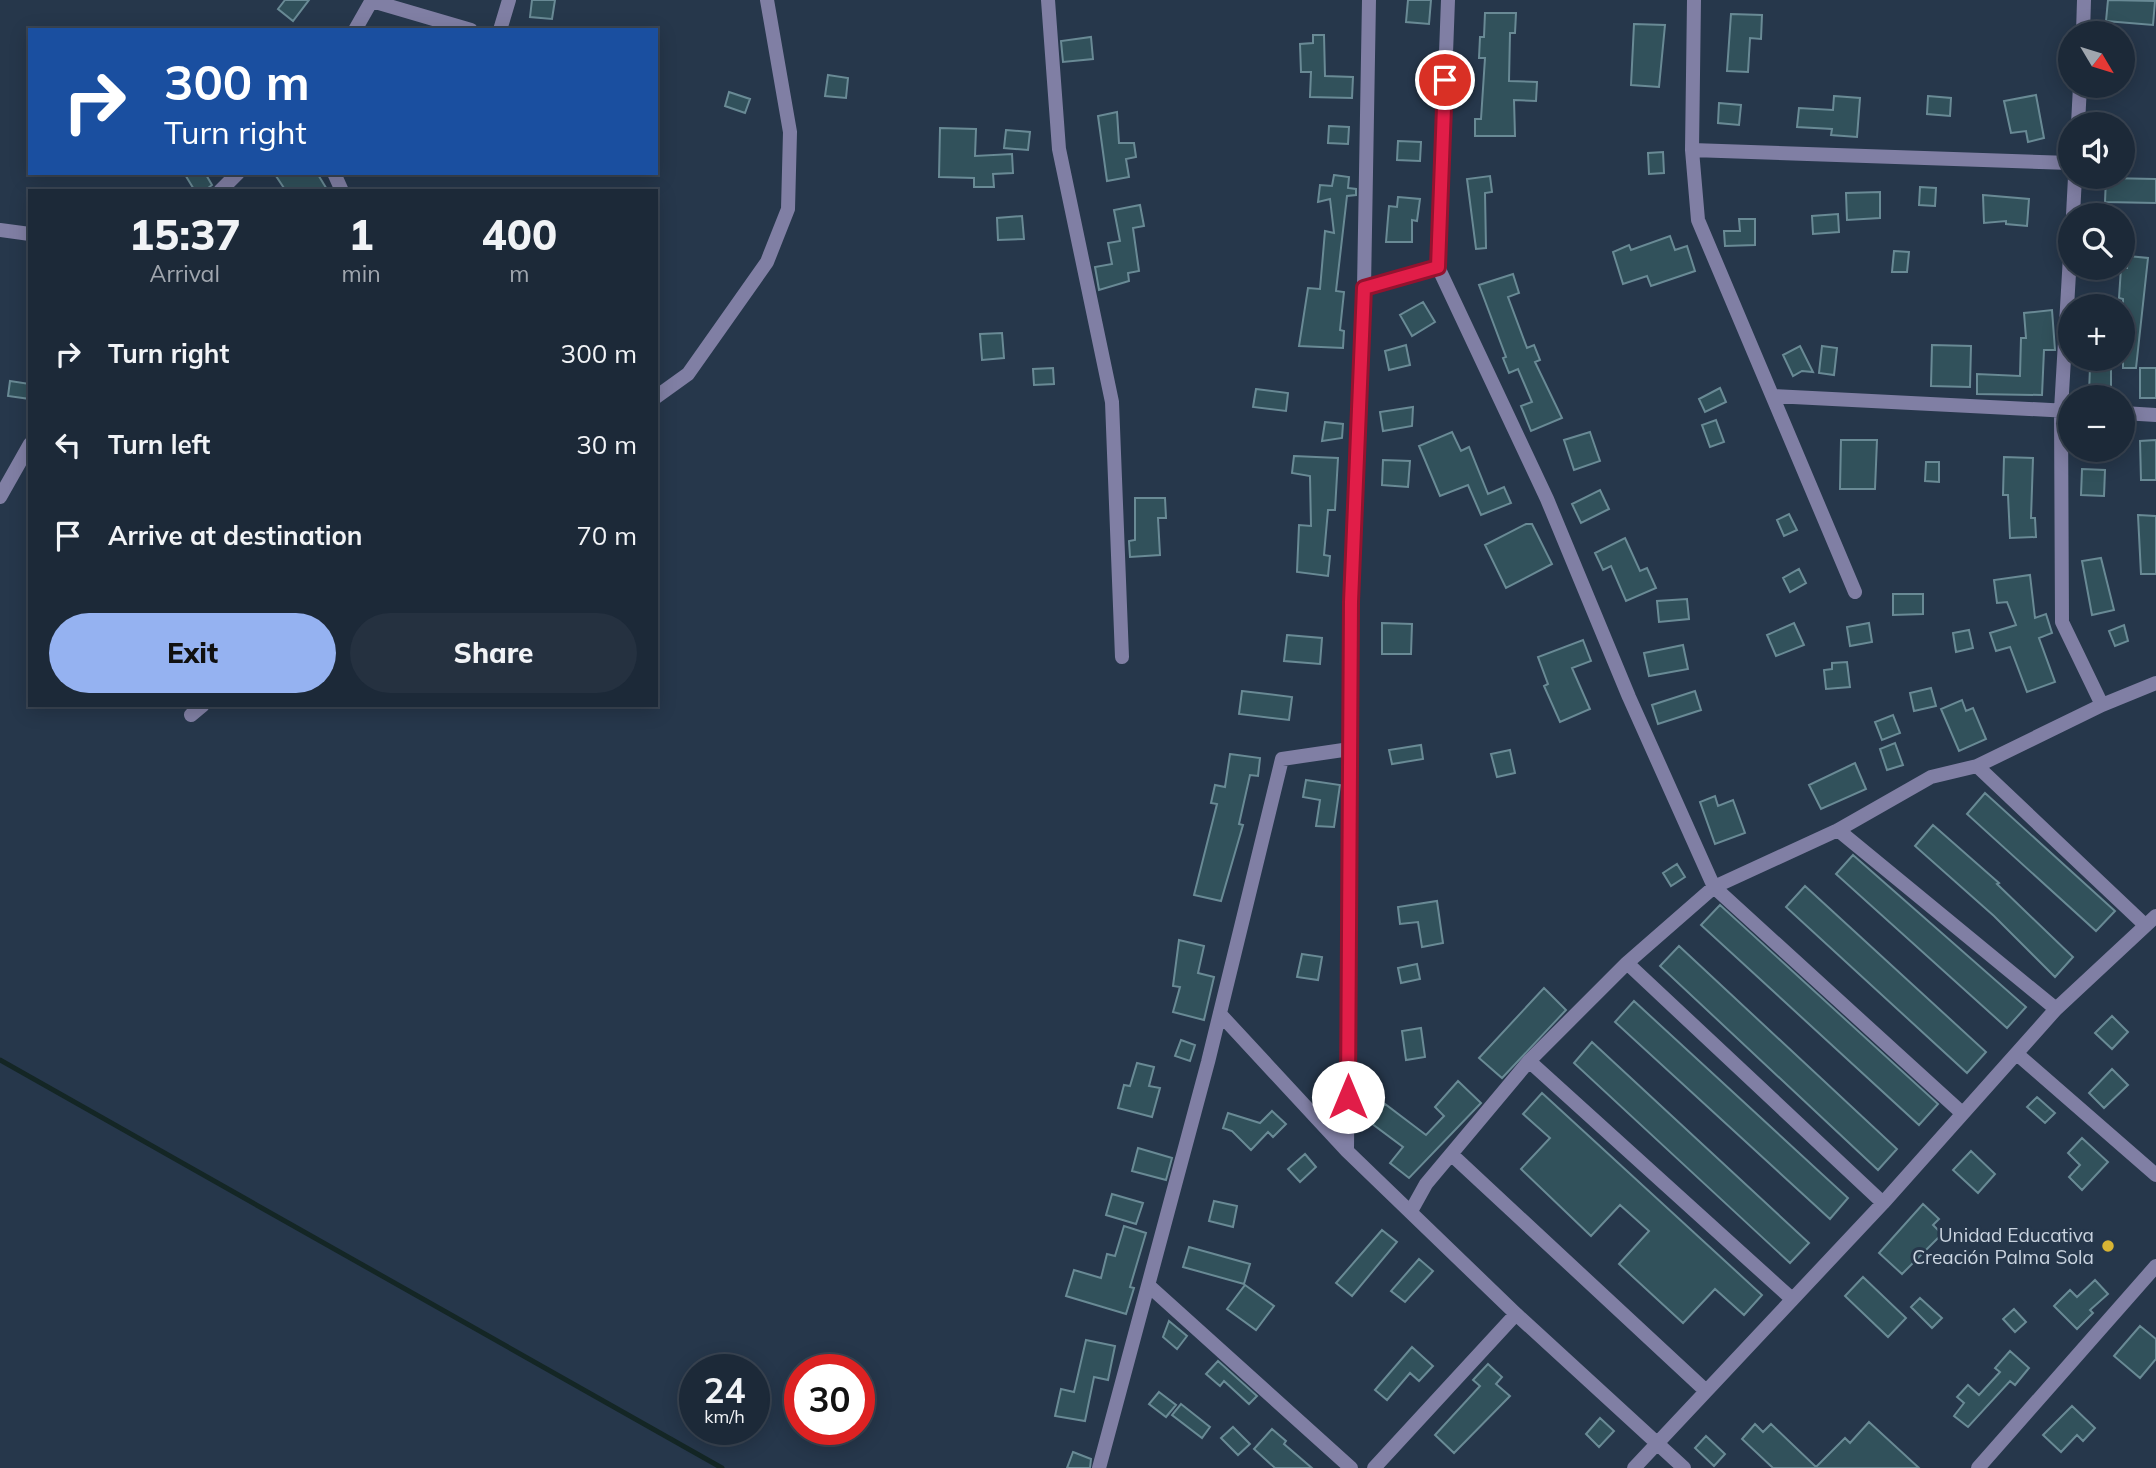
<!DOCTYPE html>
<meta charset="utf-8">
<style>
body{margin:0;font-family:Mulish,sans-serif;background:#253140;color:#f1f3f6;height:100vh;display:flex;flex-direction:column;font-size:26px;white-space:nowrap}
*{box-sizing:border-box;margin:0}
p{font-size:23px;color:#a0a6ae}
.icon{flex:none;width:38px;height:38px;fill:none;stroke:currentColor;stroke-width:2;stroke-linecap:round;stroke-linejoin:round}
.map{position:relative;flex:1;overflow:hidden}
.drawer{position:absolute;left:28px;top:189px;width:630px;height:518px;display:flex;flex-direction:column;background:#1c2938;border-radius:0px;box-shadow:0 4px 18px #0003,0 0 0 2px #3a4553}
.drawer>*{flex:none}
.hud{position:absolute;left:28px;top:28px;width:630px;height:147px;border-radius:0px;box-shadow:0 4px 18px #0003,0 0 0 2px #3a4553;background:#1a4fa0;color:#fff;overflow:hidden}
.needle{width:46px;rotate:128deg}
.controls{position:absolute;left:2058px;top:21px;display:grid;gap:14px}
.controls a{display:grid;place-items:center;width:77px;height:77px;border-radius:50%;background:#1c2938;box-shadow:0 4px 18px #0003,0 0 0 2px #3a4553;font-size:35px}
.speed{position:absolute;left:679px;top:1354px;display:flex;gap:14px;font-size:35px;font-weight:700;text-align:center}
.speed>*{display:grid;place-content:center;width:91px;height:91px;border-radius:50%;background:#1c2938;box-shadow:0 4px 18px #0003,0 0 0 2px #3a4553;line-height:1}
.speed small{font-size:18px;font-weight:400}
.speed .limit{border:10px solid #d22;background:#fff;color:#111}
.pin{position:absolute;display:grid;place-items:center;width:60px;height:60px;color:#fff;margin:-30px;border:4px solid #fff;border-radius:50%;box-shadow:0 2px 7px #0007}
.me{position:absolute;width:77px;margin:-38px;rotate:0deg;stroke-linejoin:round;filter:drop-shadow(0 0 5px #0008)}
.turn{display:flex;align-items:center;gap:24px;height:147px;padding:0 21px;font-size:32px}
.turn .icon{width:91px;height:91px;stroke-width:2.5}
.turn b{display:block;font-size:49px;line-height:60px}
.eta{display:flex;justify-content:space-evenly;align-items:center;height:119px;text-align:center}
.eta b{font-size:42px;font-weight:800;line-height:49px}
.button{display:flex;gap:14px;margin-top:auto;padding:14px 21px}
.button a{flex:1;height:80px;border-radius:42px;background:#95b2f1;color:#111;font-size:28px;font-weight:800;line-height:80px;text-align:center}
.button a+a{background:#253140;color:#f1f3f6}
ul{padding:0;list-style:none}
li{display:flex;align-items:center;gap:21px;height:91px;padding:0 21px}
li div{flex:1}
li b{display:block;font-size:26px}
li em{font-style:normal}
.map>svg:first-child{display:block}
</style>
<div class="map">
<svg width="2156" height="1468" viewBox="0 0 2156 1468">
<rect width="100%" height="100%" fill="#26374b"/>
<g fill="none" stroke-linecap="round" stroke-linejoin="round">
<!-- stream -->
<path stroke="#142625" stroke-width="5" d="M0,1060L722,1468"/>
</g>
<!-- building -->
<path fill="#31515b" stroke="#698a95" stroke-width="2" d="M285,0H309L293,21L278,9Z
M532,0H555L552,19L530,17Z
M1408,0H1431L1429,24L1406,22Z
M2108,0L2155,1L2153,25L2106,21Z
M1485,13H1516L1515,33H1510L1509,81L1537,82L1536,101L1514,100L1515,136H1475V119H1481L1485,58H1479L1480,37H1484Z
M1731,14L1762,15L1761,39L1750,38L1748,72L1727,71Z
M1634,24L1665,25L1659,87L1631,85Z
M1313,35H1324L1325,76L1353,77L1352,98L1310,97L1311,72H1301L1300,44L1313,43Z
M1091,37L1093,59L1063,62L1061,41Z
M828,75L848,78L846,98L825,96Z
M729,92L750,99L745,113L725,106Z
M2036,95L2044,138L2028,142L2026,131L2011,133L2004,101Z
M1834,96L1860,98L1857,137L1831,135L1832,129L1797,127L1799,108L1833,110Z
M1928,96L1951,98L1950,116L1927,114Z
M1719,103L1741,105L1739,125L1718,123Z
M1117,112L1119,143H1134L1136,157L1126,159L1129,177L1107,181L1098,116Z
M1329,126L1349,127L1348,144L1328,143Z
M940,128L976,129L975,156L1012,154L1013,173L993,174L994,187H974V178L939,177Z
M1006,130L1030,132L1028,150L1004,148Z
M1398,141L1421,142L1420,161L1397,160Z
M1663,152L1664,173L1649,174L1648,153Z
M184,173H205L212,185L204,191H195Z
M274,173H317L328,191H286Z
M1334,175L1349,177L1348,188L1356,189V195L1347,196L1336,291L1344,292L1340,330L1344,331L1343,348L1299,346L1308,288L1320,289L1325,231L1334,233L1330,199L1318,202L1320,185L1332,186Z
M1490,176L1492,192L1485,193L1486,248L1476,249L1467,179Z
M2106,178L2156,179V203L2105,202Z
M1920,187L1936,188L1935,206L1919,205Z
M1880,192V218L1847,220L1846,193Z
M1983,195L2029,199L2027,226L2006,224V221L1984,223Z
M1398,197L1420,199L1417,221L1412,220V242H1386L1389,206L1397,207Z
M1140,205L1144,226L1133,228L1139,271L1128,273L1129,281L1099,290L1095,267L1112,264L1108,243L1120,241L1114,210Z
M1838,214L1839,232L1813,234L1812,216Z
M1022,216L1024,239L998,240L997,218Z
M1739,219H1755V245L1725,246L1724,231H1740Z
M1670,236L1675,250L1687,246L1695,271L1651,286L1647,276L1623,284L1613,252L1629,245L1631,250Z
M1894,251L1909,252L1907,272H1892Z
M2128,256L2148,258L2136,368H2123V299L2119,298L2121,268H2127Z
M1513,274L1519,293L1508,297L1527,348L1534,345L1540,360L1535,362L1562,418L1531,431L1521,406L1532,402L1518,369L1509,373L1503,358L1506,357L1479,285Z
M1423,302L1435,322L1412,336L1400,315Z
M2052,310L2055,350H2044L2042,395L1977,394V374L2020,376L2021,338H2026L2024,313Z
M1002,333L1004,358L982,360L980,334Z
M1406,345L1410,365L1389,370L1385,351Z
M1932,345L1971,346L1970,387L1931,386Z
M1800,346L1813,372L1802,371L1793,376L1783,355Z
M1822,346L1837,348L1834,375L1819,373Z
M2090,367H2111V393H2089Z
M1053,368L1054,384L1034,385L1033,369Z
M2140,368H2156V398H2140Z
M10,381L30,384V399L8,396Z
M1720,388L1726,402L1705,412L1699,399Z
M1256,389L1288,393L1286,411L1253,407Z
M1413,407L1412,426L1383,431L1380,412Z
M1716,420L1724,442L1710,447L1702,425Z
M1325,422L1343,424L1342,438L1322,441Z
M1452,432L1461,451L1469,447L1488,494L1504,487L1511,503L1481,515L1468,485L1440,496L1419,446Z
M1590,432L1600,461L1574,470L1564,440Z
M1841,440H1877L1875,489H1840Z
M2156,440V480H2141L2140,441Z
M1294,456L1338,458L1335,510H1328L1324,555L1330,556L1328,576L1297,572L1299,525L1311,526L1310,476L1292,473Z
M2004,457L2033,458L2031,518H2035L2036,537L2010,538L2008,495H2003Z
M1383,460L1410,461L1408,487L1382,485Z
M1926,462H1939V482L1925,481Z
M2082,469L2105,470L2104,496L2081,495Z
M1600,490L1609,509L1581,523L1572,504Z
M1135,498H1165L1166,518H1158L1160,555L1130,557L1129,541L1135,540Z
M1789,514L1797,530L1784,536L1777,520Z
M2138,515L2156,516V574H2141Z
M1526,524H1532L1552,564L1506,588L1485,545Z
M1625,538L1640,571L1647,568L1656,588L1626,601L1611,566L1603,570L1595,553Z
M2101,558L2114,610L2092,615L2082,561Z
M1799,569L1806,583L1790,592L1783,578Z
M2030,575L2035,618L2046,614L2052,633L2039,638L2055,682L2027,692L2010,647L1996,651L1990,633L2016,625L2007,602L1997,603L1994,580Z
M1893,594H1923V614L1893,615Z
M1687,599L1689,619L1659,622L1657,601Z
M1382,623L1412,624L1411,654H1382Z
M1794,623L1804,645L1776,656L1767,635Z
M1869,623L1872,642L1850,646L1847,627Z
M2124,625L2128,641L2115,646L2109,631Z
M1969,630L1973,648L1956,652L1953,633Z
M1287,635L1322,638L1320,664L1284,661Z
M1583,640L1591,661L1572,668L1590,709L1560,722L1544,686L1548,684L1538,657Z
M1683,645L1688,669L1649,676L1644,653Z
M1847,662L1850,687L1826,689L1824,670L1832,669V663Z
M1931,688L1936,706L1914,711L1910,693Z
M1242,691L1292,697L1289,720L1239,714Z
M1695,691L1701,710L1658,724L1652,705Z
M1962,700L1966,711L1973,708L1986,739L1959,751L1941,709Z
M1893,715L1900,733L1882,740L1875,722Z
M1895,743L1903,765L1887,770L1880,749Z
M1421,745L1423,759L1392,764L1389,750Z
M1510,750L1515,773L1497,777L1491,754Z
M1230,754L1260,758L1258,776L1250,775L1239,824L1243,825L1221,901L1194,895L1217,804L1211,803L1215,785L1225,787Z
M1855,763L1866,789L1821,809L1809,785Z
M1306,780L1340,785L1334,827L1316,826L1320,800L1303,797Z
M1985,793L2115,911L2096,931L1967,814Z
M1715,796L1718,806L1733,800L1745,833L1715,844L1700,802Z
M1933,825L1999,883L1997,884L2073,957L2055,977L1994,916L1915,846Z
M1853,855L2026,1007L2007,1028L1836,874Z
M1677,864L1685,877L1671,886L1663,873Z
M1805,886L1986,1052L1967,1073L1786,907Z
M1437,901L1443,943L1422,947L1418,922L1400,924L1398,907Z
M1720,905L1938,1104L1919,1125L1701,925Z
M1179,940L1204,946L1198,973L1214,977L1204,1020L1173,1012L1180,987L1173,986Z
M1679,946L1897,1149L1878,1170L1660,966Z
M1302,954L1322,957L1318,980L1297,977Z
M1417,964L1420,979L1401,983L1398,968Z
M1544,988L1566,1010L1502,1078L1479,1058Z
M1634,1001L1848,1198L1830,1219L1615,1022Z
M2112,1016L2128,1032L2112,1049L2095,1033Z
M1421,1028L1425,1057L1406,1060L1402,1031Z
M1181,1040L1195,1045L1190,1061L1175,1056Z
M1592,1042L1809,1243L1790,1263L1574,1063Z
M1137,1063L1154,1067L1149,1086L1160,1088L1152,1117L1118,1108L1124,1085L1130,1086Z
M2112,1069L2128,1085L2104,1108L2089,1093Z
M1458,1081L1481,1103L1409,1178L1390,1163L1403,1147L1371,1123L1385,1104L1426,1135L1444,1116L1435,1107Z
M1542,1093L1762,1295L1744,1315L1715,1289L1683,1323L1619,1264L1649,1231L1620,1205L1591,1236L1521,1169L1550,1138L1523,1114Z
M2037,1097L2055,1113L2045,1123L2027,1107Z
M1272,1111L1286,1124L1273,1137L1268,1132L1251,1150L1232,1131L1223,1128L1228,1113L1260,1123Z
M2082,1138L2108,1162L2082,1190L2069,1177L2080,1165L2068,1153Z
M1138,1148L1172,1158L1166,1180L1132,1171Z
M1971,1151L1995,1174L1978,1193L1953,1170Z
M1305,1154L1316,1167L1300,1182L1288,1169Z
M1112,1194L1143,1203L1136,1224L1106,1215Z
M1214,1201L1237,1206L1233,1227L1209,1221Z
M1923,1204L1939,1219L1933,1225L1942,1234L1902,1274L1879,1253Z
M1124,1226L1146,1233L1130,1287L1134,1288L1126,1314L1066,1296L1074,1270L1101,1278L1107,1254L1115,1256Z
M1382,1230L1397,1242L1352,1296L1336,1283Z
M1189,1247L1250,1264L1244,1284L1183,1267Z
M1419,1259L1433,1271L1405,1302L1391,1291Z
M1863,1277L1906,1318L1888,1337L1845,1296Z
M2095,1280L2108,1294L2090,1310L2093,1313L2077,1329L2054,1306L2070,1290L2077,1297Z
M1245,1285L1274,1306L1256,1330L1227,1309Z
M1920,1298L1942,1318L1932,1328L1911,1307Z
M2014,1309L2026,1322L2015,1332L2003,1319Z
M1169,1321L1187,1336L1177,1349L1163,1337Z
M2140,1326L2156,1339V1359L2140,1378L2114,1356Z
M1086,1340L1115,1346L1108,1380L1094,1377L1085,1421L1055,1416L1061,1389L1074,1392Z
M1412,1347L1433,1366L1419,1381L1410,1373L1387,1400L1375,1390Z
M2010,1351L2029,1368L2015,1385L2010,1381L1968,1427L1954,1416L1964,1403L1957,1397L1968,1385L1979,1395L2000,1372L1995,1368Z
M1218,1361L1257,1396L1249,1404L1224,1381L1220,1386L1206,1374Z
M1488,1364L1502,1377L1496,1384L1510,1396L1454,1453L1435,1435L1480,1386L1473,1380Z
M1159,1392L1176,1405L1166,1417L1149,1404Z
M1181,1404L1210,1427L1202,1438L1172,1415Z
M2072,1406L2095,1428L2083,1441L2077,1435L2061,1452L2043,1435Z
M1600,1418L1614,1431L1599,1447L1586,1434Z
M1869,1422L1919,1468H1773L1742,1439L1755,1424L1763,1432L1771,1424L1816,1467L1845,1438L1850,1443Z
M1233,1427L1250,1444L1238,1455L1221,1438Z
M1272,1429L1286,1441L1284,1444L1312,1468H1275L1254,1449Z
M1706,1436L1725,1454L1714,1466L1695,1448Z
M1073,1452L1091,1459L1090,1468H1067Z"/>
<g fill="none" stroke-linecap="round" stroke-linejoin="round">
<!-- street -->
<path stroke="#807fa4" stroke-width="14" d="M1048,0L1059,149L1112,402L1122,657
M1448,0L1438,267L1547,499L1629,697L1714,887L1962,1113
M1694,0L1692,150L1698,220L1855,592
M372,1L471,30
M355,30L372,0
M500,30L509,0
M2083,33L2084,0
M2078,124L2080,86
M1692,150L2070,163
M334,173L342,191
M220,191L238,173
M2073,215L2075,177
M0,230L30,234
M2070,256L2061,410L2062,622L2102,705
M1364,288L1438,267
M1775,396L2069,411
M656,397L688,374L767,262L788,209L790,132L767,0
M2123,413L2156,415
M0,497L30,444
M191,715L203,705
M1977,766L2145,925
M1838,830L2056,1009
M1627,963L1883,1203
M1220,1014L1347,1151L1516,1314L1684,1468
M2017,1054L2156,1175
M1529,1061L1792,1299
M1347,1151L1351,602L1364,288L1369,0
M1451,1154L1706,1391
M1411,1211L1426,1184L1529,1061L1627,963L1714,887L1838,830L1931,777L1977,766L2102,705L2156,683
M1148,1285L1351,1468
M1099,1468L1208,1062L1282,759L1350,749
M1374,1468L1516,1314
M1634,1468L1883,1203L2056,1009L2156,916
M1978,1468L2156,1266"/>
</g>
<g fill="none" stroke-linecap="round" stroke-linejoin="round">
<defs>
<path id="route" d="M1348,1097L1351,602L1364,288L1438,267L1445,80"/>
</defs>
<!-- route casing -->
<use href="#route" stroke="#92132f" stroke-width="18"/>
<!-- route -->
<use href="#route" stroke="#e11d48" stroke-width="12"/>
</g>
<!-- markers -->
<circle fill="#d8b434" stroke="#26374b" stroke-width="2.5" cx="2108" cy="1246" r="7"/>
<g text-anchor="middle" stroke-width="6" stroke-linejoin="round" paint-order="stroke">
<!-- poi labels -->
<g font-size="19" fill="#c9d3df" stroke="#26374b" text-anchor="end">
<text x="2094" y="1242">Unidad Educativa<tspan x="2094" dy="22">Creación Palma Sola</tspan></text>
</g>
</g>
</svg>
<div class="controls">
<a><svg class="needle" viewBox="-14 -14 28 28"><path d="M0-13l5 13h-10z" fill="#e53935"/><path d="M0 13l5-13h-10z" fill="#a0a6ae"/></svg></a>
<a><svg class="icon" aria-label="sound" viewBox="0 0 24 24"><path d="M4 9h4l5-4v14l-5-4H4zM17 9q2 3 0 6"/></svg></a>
<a><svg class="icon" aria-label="search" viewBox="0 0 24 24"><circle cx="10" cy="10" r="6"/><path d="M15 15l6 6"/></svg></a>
<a>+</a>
<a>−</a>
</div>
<div class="speed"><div>24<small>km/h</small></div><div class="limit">30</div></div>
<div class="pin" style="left:1445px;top:80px;background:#d93025"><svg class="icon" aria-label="arrive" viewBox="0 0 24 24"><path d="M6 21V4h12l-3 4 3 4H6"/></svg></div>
<svg class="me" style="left:1348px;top:1097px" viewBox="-20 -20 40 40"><circle r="19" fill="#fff"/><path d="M0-13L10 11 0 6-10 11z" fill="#e11d48"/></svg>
<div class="hud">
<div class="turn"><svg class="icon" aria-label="right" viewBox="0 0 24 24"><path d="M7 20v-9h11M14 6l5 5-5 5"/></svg><div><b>300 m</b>Turn right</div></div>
</div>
<section class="drawer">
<div class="eta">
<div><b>15:37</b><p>Arrival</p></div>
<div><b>1</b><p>min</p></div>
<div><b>400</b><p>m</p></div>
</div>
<ul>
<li><svg class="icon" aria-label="right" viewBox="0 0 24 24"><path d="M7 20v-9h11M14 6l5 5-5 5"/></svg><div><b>Turn right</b></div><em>300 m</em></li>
<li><svg class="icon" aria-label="left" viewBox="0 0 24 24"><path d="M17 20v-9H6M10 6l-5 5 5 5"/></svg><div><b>Turn left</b></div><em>30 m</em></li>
<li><svg class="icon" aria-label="arrive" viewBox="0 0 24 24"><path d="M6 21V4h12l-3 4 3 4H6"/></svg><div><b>Arrive at destination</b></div><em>70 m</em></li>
</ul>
<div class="button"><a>Exit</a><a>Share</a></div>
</section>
</div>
